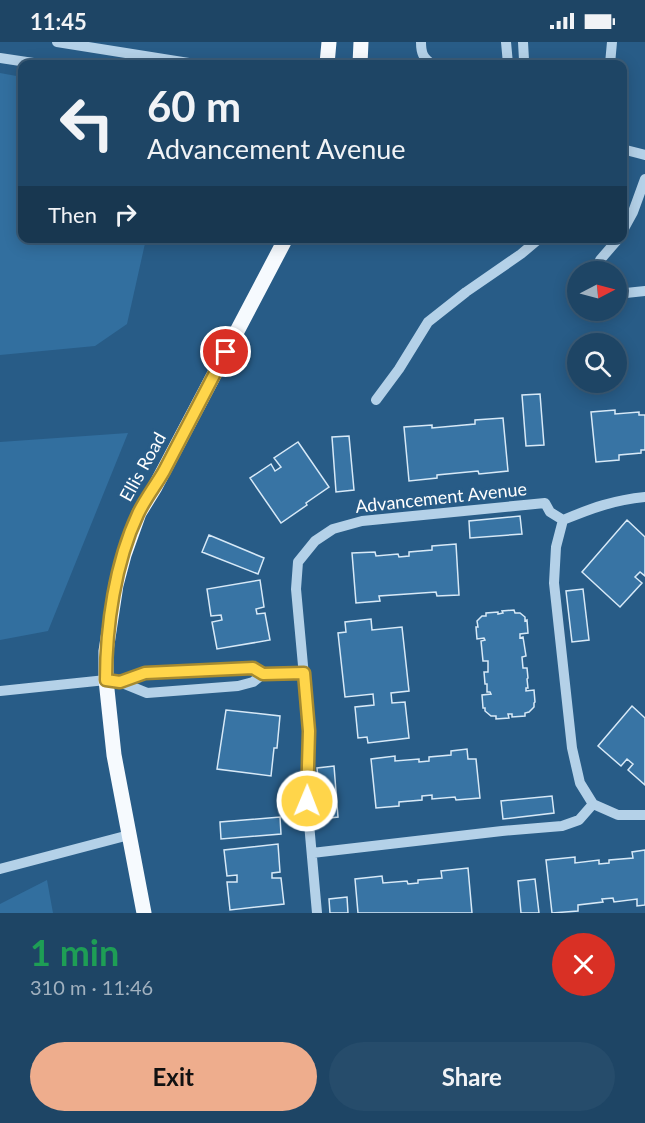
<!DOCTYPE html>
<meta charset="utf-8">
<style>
body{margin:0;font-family:Lato,sans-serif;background:#264c6b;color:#f1f3f6;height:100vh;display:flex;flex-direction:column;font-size:22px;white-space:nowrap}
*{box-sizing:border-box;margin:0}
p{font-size:20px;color:#a1b1bf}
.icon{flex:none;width:33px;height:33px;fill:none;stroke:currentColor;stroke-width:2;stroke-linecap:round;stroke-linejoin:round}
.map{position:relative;height:871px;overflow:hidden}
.drawer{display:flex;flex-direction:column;background:#1e4565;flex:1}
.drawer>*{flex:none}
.guide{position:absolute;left:18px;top:18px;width:609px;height:183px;border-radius:12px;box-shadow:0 3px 15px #0003,0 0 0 2px #3c5d79;background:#1e4565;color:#f1f3f6;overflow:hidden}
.needle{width:39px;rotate:84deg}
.tools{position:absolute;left:567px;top:219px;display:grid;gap:12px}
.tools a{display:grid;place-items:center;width:60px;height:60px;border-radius:50%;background:#1e4565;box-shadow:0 3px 15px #0003,0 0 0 2px #3c5d79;font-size:30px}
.pin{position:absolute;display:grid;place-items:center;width:51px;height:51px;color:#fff;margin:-26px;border:3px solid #fff;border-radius:50%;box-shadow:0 2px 6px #0007}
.me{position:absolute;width:66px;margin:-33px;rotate:1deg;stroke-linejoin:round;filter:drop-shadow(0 0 4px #0008)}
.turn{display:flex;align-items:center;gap:21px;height:126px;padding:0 30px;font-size:27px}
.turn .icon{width:78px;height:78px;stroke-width:2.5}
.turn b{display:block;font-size:42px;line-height:51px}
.then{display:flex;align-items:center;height:57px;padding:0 30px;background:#0003;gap:12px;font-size:22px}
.round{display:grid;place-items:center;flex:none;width:63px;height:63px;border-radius:32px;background:#264c6b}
.overview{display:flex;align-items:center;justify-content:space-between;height:102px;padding:0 30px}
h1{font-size:36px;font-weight:700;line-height:45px;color:#1e9e55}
.cta{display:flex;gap:12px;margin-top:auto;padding:12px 30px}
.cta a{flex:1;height:69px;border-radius:36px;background:#eead8d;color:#111;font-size:24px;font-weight:700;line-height:69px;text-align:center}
.cta a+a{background:#264c6b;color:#f1f3f6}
.status{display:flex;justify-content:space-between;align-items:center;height:42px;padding:0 30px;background:#1e4565;direction:ltr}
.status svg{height:16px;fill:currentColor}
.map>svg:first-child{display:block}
</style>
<div class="status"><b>11:45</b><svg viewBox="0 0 49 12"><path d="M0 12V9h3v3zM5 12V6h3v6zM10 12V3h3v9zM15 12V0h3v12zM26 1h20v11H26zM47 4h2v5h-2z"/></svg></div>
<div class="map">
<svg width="645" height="871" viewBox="0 0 645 871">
<rect width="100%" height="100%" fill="#285c87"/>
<!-- green -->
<path fill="#326f9f" d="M0,31L22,35V196L146,197L127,282L95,304L0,313Z
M128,391L48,589L0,598V400Z
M47,838L53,871H0V862Z"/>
<!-- building -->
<path fill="#3874a4" stroke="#d7e9f7" stroke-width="1.5" d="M540,352L544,403L526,404L522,353Z
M615,368V372L639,370V373H645V408H641V411L619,413V418L596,420L591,370Z
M503,376L508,429L479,432L478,429L437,433V436L409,439L404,385L432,383V386L475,382V378Z
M349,394L354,448L336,450L332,395Z
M298,400L329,445L306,461L307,463L281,481L250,436L271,422L275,429L281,425L274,416Z
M520,474L522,492L470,496L469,479Z
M627,478L645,495V534L640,530L635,535L642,541L620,565L582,530Z
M209,493L264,516L258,532L202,510Z
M456,502L459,553L437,554L436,550L379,554L380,559L356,561L352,511L375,510L376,514L398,512L399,515L409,514V510L432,508V504Z
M260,538L264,565L256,567L257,572L265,571L270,598L217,607L212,580L222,578L221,573L211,574L207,547Z
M583,547L589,598L572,600L566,549Z
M514,568L515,571H520L525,575V579L527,578L528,591L520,592V596L523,595L526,614L522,615L523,626H527L528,636L527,637L528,646H526V649L534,648L535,660L534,661V665L529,670L525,671V674L512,675V672H508L509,676L496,677V674H491L485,669V666H483L482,653L491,652L490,650H487V642H485L484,630H488V619H483L481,599L485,598L484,596L477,597L476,585H478L477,579L482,574H486V571L498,570V572L503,571L502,569Z
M371,577L372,588L402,585L409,649L391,651L392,661L405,660L409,696L368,701L367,695L358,696L355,665L374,663L373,652L345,655L338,591L346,590L345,580Z
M632,664L645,676V743L628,728L633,722L627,717L621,724L598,704Z
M226,668L280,674L277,706H274L271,734L217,727Z
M467,707L468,717H476L480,756L456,758L455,755L432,757V753L422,754V758L399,760V764L376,766L371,717L395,714V719L419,717V720L429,719V715L451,713V709Z
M334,724L338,775L322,777L317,726Z
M552,754L554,771L503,777L501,759Z
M280,775L281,792L221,797L220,780Z
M278,802L280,830L272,831V836H281L284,862L230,868L227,840H237V833L227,834L224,808Z
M645,808V863L637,864V857L614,860L613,856L602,857L603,860L578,863V869L552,871L546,818L575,815V821L599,818V822L609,821V818L633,816L632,810Z
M468,826L472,871H358L355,837L382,834L383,841L407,839L408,842L418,841V838L442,836L441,829Z
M535,837L539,871H521L518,839Z
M347,855L348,871H330L329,857Z"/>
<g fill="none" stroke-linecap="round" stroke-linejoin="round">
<!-- minor -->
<path stroke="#b4d1e8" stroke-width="10" d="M57,0L195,22
M421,0C421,11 423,16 432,22
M506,0L508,22
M0,16L40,22
M522,22L524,18L523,0
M610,22L612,0
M622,107L645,113
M622,190L633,170L645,137
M598,230L600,218L619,196
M616,250L626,251L645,249
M376,358L399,327L428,280L466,250L521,212L540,196
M645,455C614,458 592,466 563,478L556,505L554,541L572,706L580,741L593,762L618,773H645
M120,640L145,631L253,626L263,632L304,631
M0,649L106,638L120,640L147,651L238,644L253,640L263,632
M312,811L502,789L562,784L579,778L593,762
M0,827L129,793
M317,871L307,759L309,689L296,547L298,520L315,499L333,487L362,479L545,461L550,470L563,478"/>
<!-- major -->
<path stroke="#f6fafe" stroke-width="15" d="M327,22L329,0
M360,22L361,0
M144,871L114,713L106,638V609L116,543L124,513L139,471L155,445L286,196"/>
</g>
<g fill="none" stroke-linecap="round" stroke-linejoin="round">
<defs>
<path id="route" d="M226,310C205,350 185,389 164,429C156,443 145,457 138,472C115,521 106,584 106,638L120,640L145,631L253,626L263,632L304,631L309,689L307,759"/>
</defs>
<!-- route casing -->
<use href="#route" stroke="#a68a30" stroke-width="15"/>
<!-- route -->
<use href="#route" stroke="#ffd54a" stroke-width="10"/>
</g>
<g text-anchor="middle" stroke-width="6" stroke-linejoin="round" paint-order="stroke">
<!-- street labels -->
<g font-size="18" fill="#fff" stroke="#285c87">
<text transform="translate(143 425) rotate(-61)" y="6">Ellis Road</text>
<text transform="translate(441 456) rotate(-6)" y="6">Advancement Avenue</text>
</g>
</g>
</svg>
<div class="tools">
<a><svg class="needle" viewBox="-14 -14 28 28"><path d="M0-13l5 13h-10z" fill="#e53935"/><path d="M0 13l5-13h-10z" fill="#a1b1bf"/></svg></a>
<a><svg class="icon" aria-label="search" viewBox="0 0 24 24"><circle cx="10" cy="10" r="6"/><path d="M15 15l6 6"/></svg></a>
</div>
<div class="pin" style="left:226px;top:310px;background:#d93025"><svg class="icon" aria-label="arrive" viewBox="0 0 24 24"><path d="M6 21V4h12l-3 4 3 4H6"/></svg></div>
<svg class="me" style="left:307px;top:759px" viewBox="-20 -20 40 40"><circle r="17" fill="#ffd54a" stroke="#fff" stroke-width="3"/><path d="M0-11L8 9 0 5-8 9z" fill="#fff"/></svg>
<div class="guide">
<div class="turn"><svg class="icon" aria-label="left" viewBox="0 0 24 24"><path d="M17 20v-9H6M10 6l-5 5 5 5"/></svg><div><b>60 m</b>Advancement Avenue</div></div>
<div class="then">Then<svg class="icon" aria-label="right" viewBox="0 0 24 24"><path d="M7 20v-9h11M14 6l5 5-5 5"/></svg></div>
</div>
</div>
<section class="drawer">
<div class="overview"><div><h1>1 min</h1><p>310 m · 11:46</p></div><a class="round" style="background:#d93025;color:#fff"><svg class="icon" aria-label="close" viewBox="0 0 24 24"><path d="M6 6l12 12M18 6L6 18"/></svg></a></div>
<div class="cta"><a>Exit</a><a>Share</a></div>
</section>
